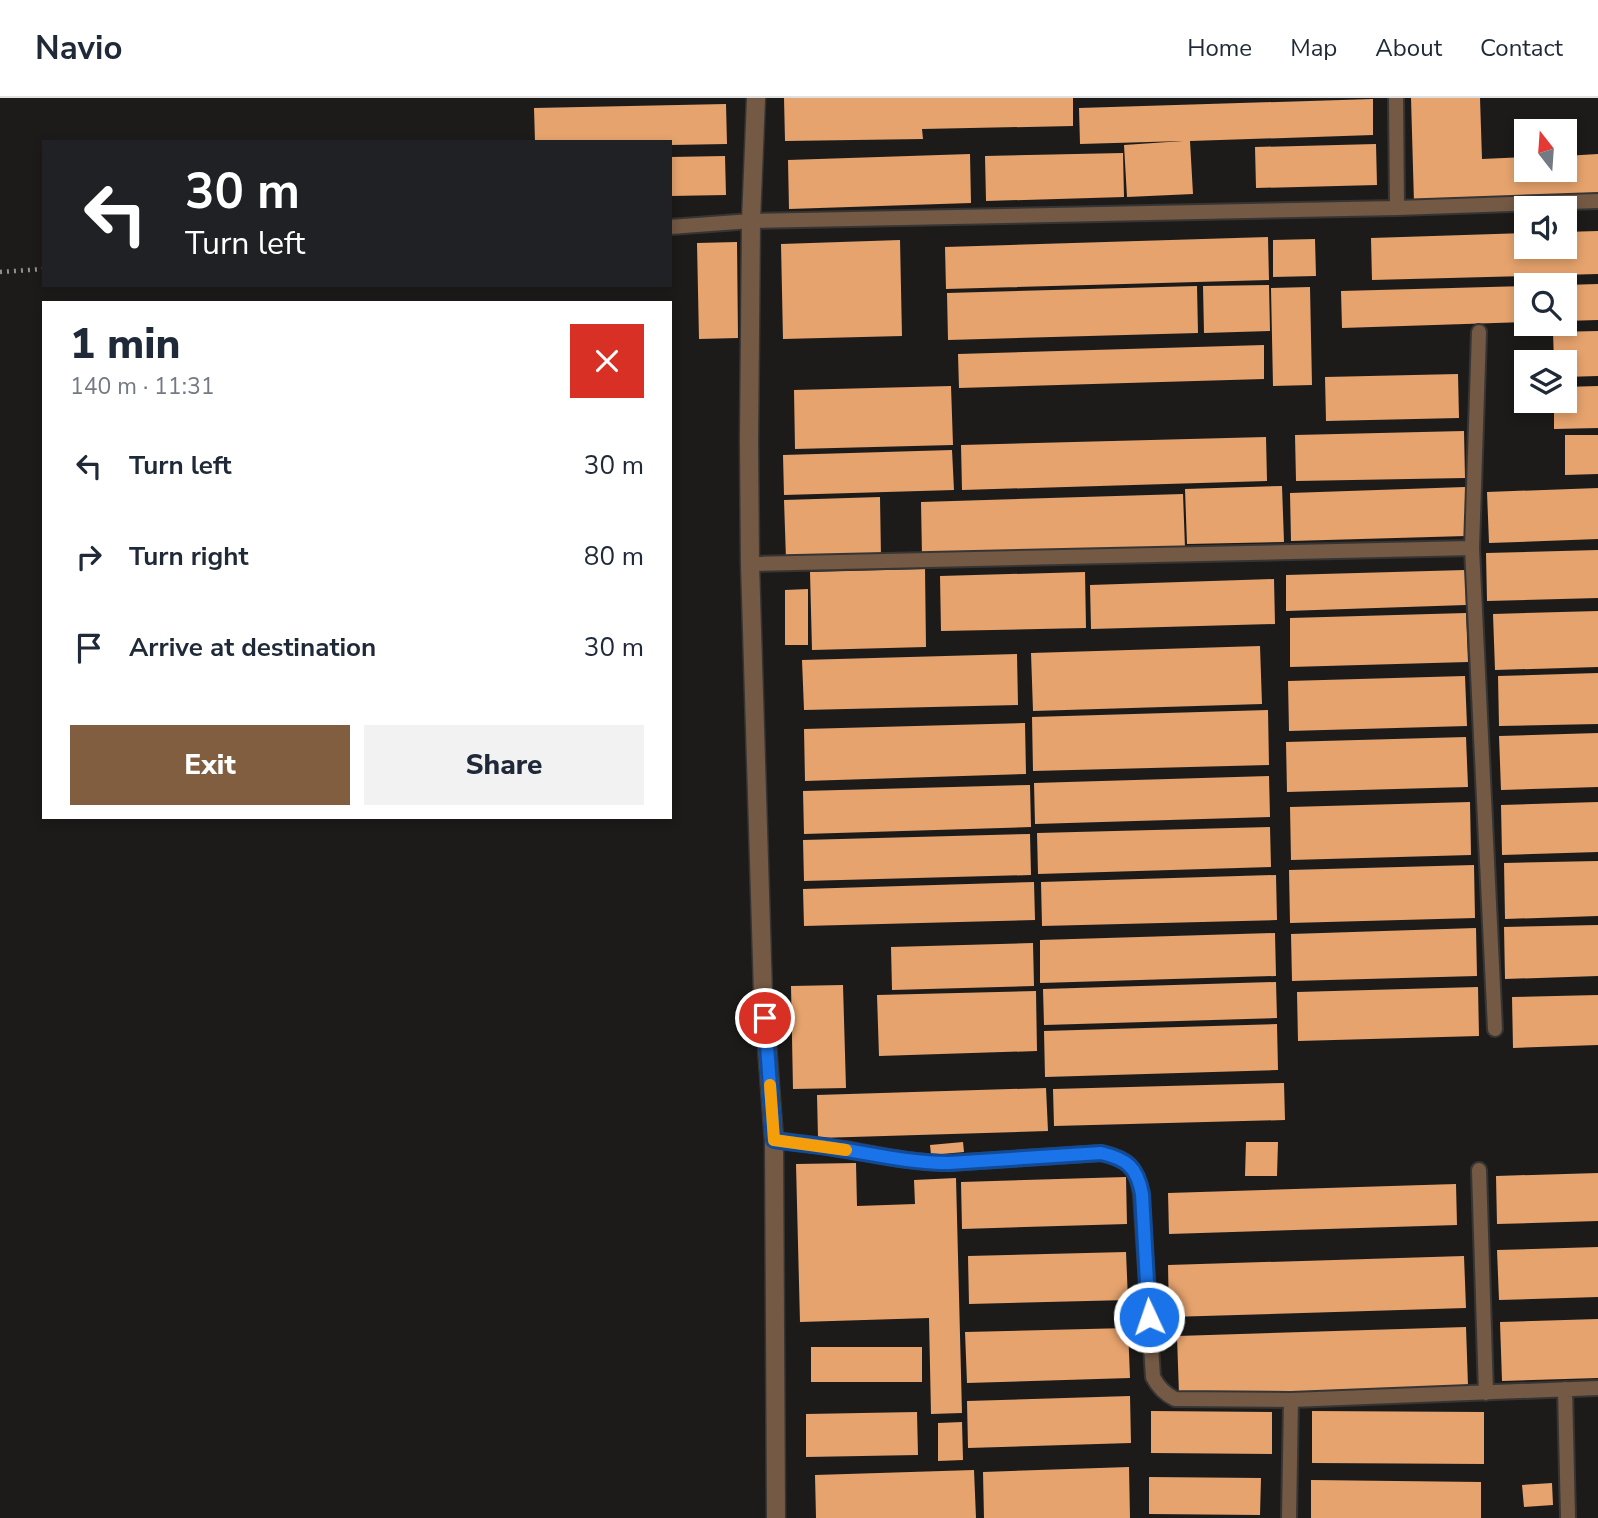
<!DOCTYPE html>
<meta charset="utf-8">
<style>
body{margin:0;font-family:"Nunito Sans",sans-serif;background:#f2f2f3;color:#1f2937;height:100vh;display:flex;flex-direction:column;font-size:26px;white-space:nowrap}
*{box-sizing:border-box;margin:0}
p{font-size:23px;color:#747a83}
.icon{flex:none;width:38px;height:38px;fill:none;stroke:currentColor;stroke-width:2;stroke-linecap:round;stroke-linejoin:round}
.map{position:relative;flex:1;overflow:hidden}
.panel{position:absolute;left:42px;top:203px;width:630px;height:518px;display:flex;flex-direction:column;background:#fff;border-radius:0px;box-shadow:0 4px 10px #0003}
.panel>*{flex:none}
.hud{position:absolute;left:42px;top:42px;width:630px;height:147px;border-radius:0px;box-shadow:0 4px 10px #0003;background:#202124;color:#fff;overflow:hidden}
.needle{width:46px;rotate:343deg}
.tools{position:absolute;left:1514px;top:21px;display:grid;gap:14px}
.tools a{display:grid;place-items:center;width:63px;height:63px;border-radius:0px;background:#fff;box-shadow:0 4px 10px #0003;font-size:35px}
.pin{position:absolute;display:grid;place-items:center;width:60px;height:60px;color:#fff;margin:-30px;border:4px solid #fff;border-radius:50%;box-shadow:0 2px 7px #0007}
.me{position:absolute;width:77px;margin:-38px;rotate:357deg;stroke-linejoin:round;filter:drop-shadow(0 0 5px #0008)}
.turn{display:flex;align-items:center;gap:24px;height:147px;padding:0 28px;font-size:32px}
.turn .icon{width:91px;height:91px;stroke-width:2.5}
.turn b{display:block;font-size:49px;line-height:60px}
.round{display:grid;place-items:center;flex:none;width:74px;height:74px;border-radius:0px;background:#f2f2f3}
.headline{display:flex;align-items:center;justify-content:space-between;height:119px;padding:0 28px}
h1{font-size:42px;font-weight:800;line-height:52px}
.cta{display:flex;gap:14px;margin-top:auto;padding:14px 28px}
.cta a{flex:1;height:80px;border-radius:0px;background:#825e41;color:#fff;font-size:28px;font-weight:800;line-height:80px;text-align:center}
.cta a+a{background:#f2f2f3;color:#1f2937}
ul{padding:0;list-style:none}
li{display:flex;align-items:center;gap:21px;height:91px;padding:0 28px}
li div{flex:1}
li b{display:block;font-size:26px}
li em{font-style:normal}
header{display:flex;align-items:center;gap:42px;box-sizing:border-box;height:98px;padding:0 35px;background:#fff;border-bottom:2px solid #e0e1e3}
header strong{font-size:33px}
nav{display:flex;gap:38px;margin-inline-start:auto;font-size:24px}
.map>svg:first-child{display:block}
</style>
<header>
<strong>Navio</strong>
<nav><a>Home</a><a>Map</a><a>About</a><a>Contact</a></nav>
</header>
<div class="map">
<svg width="1598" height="1420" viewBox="0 0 1598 1420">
<rect width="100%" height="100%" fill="#1d1b1a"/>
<!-- building -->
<path fill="#e6a36d" d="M784,0H1073V28L922,31L923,41L785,43Z
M1411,0H1480L1482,61L1526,59V72H1564V58L1598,56V99L1414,105Z
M1373,1V37L1190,43L1193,96L1127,99L1124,47L1183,43L1080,46L1079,10Z
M726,6L727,46L670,47V44H535L534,10Z
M1376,46L1377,87L1256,90L1255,49Z
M1123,55L1124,99L986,103L985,58Z
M970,56L971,105L789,111L788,62Z
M725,58L726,97L670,98V59Z
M1598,133V176L1372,182L1371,140L1526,135V149H1564V134Z
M1268,139L1269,182L946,191L945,149Z
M1315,141L1316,178L1273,179V142Z
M900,142L902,238L783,241L781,146Z
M737,144L738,240L699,241L697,145Z
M1598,186V222L1564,223V187Z
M1269,187L1270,233L1204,235L1203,188Z
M1197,188L1198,235L948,242L947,195Z
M1526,188V224L1342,230L1341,193Z
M1310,189L1312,287L1273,288L1271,190Z
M1598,233V278L1564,279V264H1554L1553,234Z
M1264,247V281L959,290L958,256Z
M1458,276L1459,320L1326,323L1325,279Z
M951,288L953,347L795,351L794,292Z
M1598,288V330L1554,331V303H1564V289Z
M1464,333L1465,380L1296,383L1295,337Z
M1565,337H1598V376L1565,377Z
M1266,339L1267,383L962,392L961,347Z
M952,352L954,392L784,397L783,357Z
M1282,388L1284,444L1187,446L1185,391Z
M1465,389L1466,438L1291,443L1290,395Z
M1598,390V441L1489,445L1487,394Z
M1183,396L1185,450L922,458L921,404Z
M880,399L881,459L786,461L784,402Z
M1598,452V500L1487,503L1486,455Z
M925,471L926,549L812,552L810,474Z
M1465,472L1466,507L1286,513V477Z
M1085,474L1086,530L941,533L940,478Z
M1274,481L1275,526L1091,531L1090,487Z
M808,491V547H785V492Z
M1598,513V569L1495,572L1493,516Z
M1466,515L1468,564L1290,569V520Z
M1260,548L1262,606L1033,613L1031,555Z
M1017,556L1018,607L804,612L802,562Z
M1598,575V626L1499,628L1498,578Z
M1465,578L1467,628L1289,633L1288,583Z
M1268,612L1269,667L1033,673L1032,619Z
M1025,625L1026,676L805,683L804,631Z
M1598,635V689L1501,692L1499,638Z
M1466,639L1468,689L1287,694L1286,644Z
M1269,678L1270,719L1035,726L1034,685Z
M1030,687L1031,729L804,736L803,693Z
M1470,704L1471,757L1291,762L1290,709Z
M1598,704V754L1502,757L1501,707Z
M1270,729L1271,769L1038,776L1037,735Z
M1030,736L1031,777L804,783L803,742Z
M1598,763V818L1505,821L1504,765Z
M1474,767L1475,820L1290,825L1289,772Z
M1276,777L1277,822L1042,828L1041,784Z
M1034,784L1035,822L804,828L803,791Z
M1598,827V878L1505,881L1504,829Z
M1476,830L1477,878L1292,883L1291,836Z
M1275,835L1276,878L1040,885V842Z
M1033,845L1034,888L892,892L891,849Z
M1276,884L1277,920L1044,927L1043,891Z
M843,887L846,990L793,991L791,888Z
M1478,889L1479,938L1298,943L1297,894Z
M1036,893L1037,953L879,958L877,897Z
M1598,897V947L1513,950L1512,899Z
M1277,926L1278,972L1045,979L1044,933Z
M1284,985L1285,1022L1054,1028L1053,991Z
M1046,990L1048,1033L818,1040L817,997Z
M963,1044L964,1054L931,1057L930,1047Z
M1246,1044H1278L1277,1078H1245Z
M856,1065L857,1108L915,1106L914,1082L956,1080L962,1315L931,1316L929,1220L800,1224L796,1066Z
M1598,1075V1123L1497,1126L1496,1078Z
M1126,1079L1127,1126L962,1131L961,1084Z
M1456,1086L1457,1127L1169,1136L1168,1095Z
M1598,1149V1199L1499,1202L1497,1152Z
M1126,1154L1128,1202L969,1206L968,1158Z
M1464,1158L1466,1210L1169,1219L1168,1167Z
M1598,1221V1280L1502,1283L1500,1224Z
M1466,1229L1468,1288L1179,1297L1177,1238Z
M1128,1230L1130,1280L967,1285L965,1234Z
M811,1249H922V1284H811Z
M1130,1298L1131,1345L968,1350L967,1303Z
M1151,1313L1272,1314V1356L1151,1355Z
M1312,1313L1484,1314V1366L1312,1365Z
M917,1314L918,1357L806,1359V1316Z
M962,1324L963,1362L938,1363V1325Z
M1129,1369L1130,1420H984L983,1374Z
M974,1372L976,1420H816L815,1377Z
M1149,1379L1261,1380L1260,1417L1149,1416Z
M1311,1382L1481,1384V1420H1311Z
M1552,1385L1553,1407L1524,1409L1522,1387Z"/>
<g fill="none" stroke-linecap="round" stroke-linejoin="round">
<defs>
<path id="service" d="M1396,0L1397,110
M670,129L751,123L1397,110L1598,103
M1479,234L1472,450L1495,931
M750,466L1472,450
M774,1042C800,1045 825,1048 851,1052C884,1058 915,1065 949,1065L1102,1055C1128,1061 1137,1069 1141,1096L1153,1279C1158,1289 1165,1296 1175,1301L1291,1302L1598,1290
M1479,1072L1486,1295
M1565,1291L1568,1420
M1289,1420L1291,1302"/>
<path id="minor" d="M756,0L751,123L749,344L750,466L763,895L774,1042L776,1420"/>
</defs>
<!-- service casing -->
<use href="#service" stroke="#373534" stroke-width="18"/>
<!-- minor casing -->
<use href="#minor" stroke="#373534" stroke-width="21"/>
<!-- path -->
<path stroke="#939190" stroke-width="4.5" stroke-dasharray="2 5" stroke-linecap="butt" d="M0,174L44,171"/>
<!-- service -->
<use href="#service" stroke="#745944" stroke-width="14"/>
<!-- minor -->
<use href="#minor" stroke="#745944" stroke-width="18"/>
</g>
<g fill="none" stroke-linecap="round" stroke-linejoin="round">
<defs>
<path id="route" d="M765,920L774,1042C794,1045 815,1047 834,1050C873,1056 910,1065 949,1065L1101,1055C1127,1061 1137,1069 1142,1096L1149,1219"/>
</defs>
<!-- route casing -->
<use href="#route" stroke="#114b97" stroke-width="18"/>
<!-- route -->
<use href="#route" stroke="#1a73e8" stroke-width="12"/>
<!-- slow -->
<path stroke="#f59e0b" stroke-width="12" d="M770,987L774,1042L846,1052"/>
</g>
</svg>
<div class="tools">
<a><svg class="needle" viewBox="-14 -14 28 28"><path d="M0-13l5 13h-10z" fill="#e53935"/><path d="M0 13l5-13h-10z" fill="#747a83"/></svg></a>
<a><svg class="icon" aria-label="sound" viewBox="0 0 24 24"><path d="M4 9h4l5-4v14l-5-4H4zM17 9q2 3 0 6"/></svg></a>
<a><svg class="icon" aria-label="search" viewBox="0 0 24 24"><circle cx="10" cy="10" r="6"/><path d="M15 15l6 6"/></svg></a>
<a><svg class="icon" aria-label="layers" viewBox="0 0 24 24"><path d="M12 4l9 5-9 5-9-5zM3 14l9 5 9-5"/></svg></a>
</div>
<div class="pin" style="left:765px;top:920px;background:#d93025"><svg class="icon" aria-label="arrive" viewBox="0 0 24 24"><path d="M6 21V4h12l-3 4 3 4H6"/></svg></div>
<svg class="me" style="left:1149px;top:1219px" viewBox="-20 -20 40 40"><circle r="17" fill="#1a73e8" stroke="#fff" stroke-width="3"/><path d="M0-11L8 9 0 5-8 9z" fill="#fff"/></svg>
<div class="hud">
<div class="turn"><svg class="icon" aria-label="left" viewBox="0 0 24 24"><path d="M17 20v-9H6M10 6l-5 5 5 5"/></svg><div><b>30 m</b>Turn left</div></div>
</div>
<section class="panel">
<div class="headline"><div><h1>1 min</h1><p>140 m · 11:31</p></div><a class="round" style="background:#d93025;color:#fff"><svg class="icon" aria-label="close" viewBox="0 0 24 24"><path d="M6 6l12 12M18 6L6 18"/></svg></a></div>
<ul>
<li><svg class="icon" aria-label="left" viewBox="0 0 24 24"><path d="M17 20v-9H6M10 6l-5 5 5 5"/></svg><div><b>Turn left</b></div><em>30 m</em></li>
<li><svg class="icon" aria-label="right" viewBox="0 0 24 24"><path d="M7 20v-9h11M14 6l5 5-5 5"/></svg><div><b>Turn right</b></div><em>80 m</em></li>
<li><svg class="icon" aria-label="arrive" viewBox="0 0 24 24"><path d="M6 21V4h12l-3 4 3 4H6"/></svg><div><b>Arrive at destination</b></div><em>30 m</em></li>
</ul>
<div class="cta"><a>Exit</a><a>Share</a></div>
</section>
</div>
